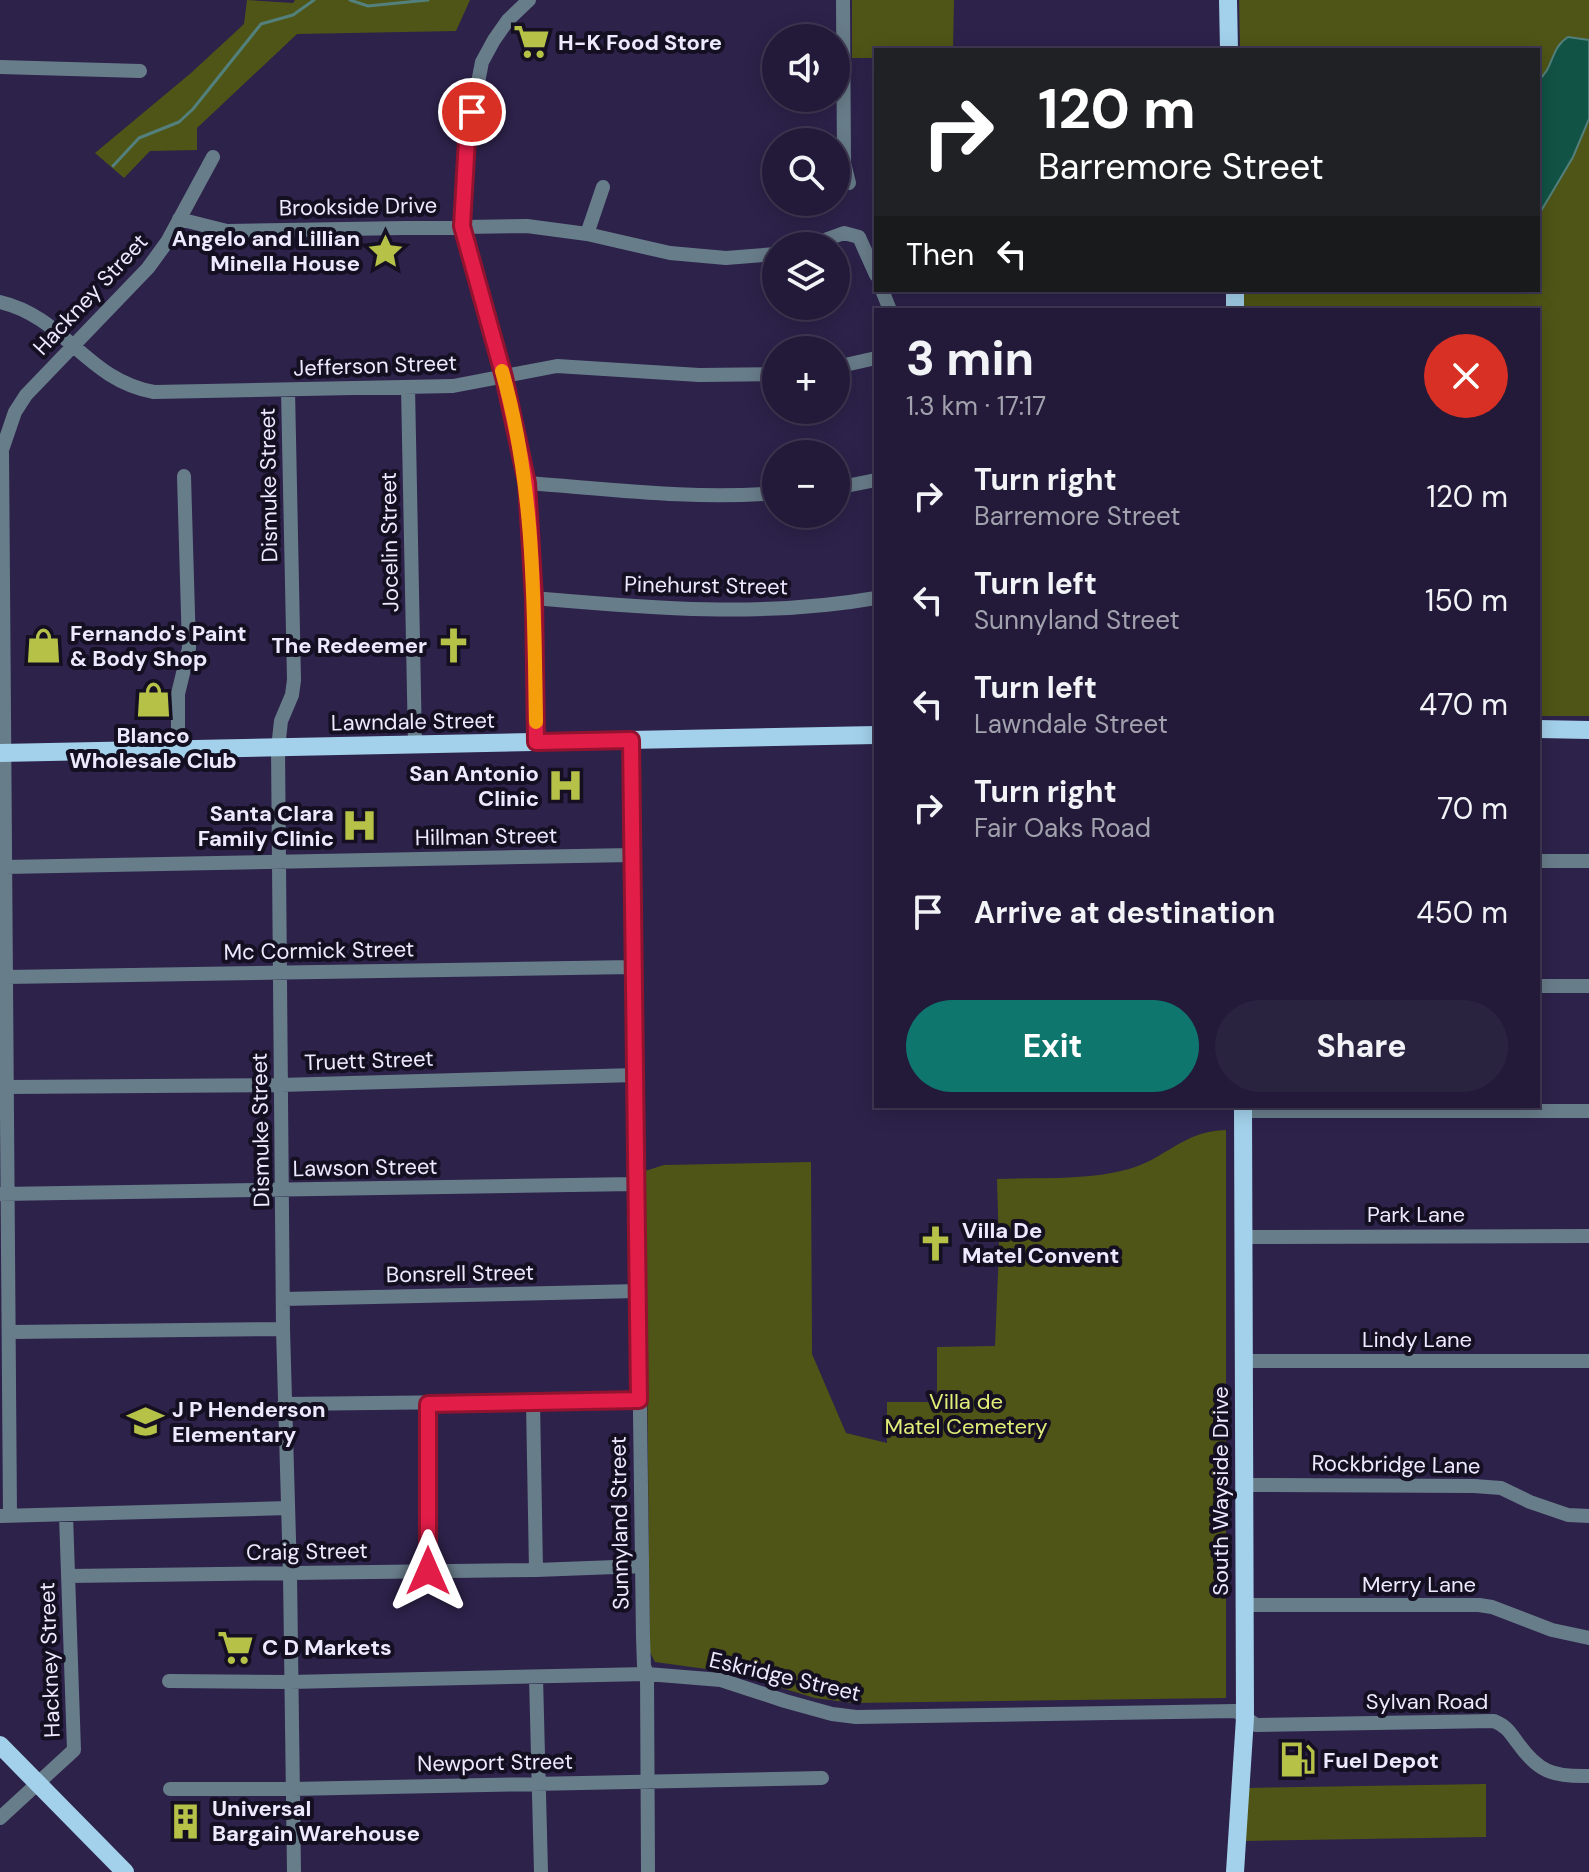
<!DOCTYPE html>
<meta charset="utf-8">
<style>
body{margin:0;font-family:"DM Sans",sans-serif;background:#2a2340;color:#f1f3f6;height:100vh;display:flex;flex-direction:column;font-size:30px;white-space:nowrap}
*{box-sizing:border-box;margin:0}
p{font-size:26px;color:#a2a1ae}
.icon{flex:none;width:44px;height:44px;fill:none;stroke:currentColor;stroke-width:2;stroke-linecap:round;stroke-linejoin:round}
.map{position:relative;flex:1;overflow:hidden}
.side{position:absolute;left:874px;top:308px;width:666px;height:800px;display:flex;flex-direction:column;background:#221a38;border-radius:0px;box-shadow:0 4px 20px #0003,0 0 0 2px #3f3853}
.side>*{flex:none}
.guide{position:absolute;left:874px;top:48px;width:666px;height:244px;border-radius:0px;box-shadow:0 4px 20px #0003,0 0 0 2px #3f3853;background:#202124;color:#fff;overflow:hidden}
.controls{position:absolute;left:762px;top:24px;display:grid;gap:16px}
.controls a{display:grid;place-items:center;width:88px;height:88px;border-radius:50%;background:#221a38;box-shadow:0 4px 20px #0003,0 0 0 2px #3f3853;font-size:40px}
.pin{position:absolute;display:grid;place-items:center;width:68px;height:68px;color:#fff;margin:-34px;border:4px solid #fff;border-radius:50%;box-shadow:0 2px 8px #0007}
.me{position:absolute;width:88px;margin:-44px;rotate:0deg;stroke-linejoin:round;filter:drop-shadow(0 0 6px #0008)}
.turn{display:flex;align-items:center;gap:28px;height:168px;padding:0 32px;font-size:36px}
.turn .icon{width:104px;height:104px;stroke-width:2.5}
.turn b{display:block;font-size:56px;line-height:68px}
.then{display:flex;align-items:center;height:76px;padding:0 32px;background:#0003;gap:16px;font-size:30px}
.round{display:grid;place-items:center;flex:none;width:84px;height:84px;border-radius:42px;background:#2a2340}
.head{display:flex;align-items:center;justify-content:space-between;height:136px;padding:0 32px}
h1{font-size:48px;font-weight:700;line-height:60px}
.button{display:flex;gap:16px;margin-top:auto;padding:16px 32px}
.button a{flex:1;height:92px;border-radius:48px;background:#0f766e;color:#fff;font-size:32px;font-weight:700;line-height:92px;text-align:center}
.button a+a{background:#2a2340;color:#f1f3f6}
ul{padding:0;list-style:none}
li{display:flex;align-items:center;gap:24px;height:104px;padding:0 32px}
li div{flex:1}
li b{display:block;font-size:30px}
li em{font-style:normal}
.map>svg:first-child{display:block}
</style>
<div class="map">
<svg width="1589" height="1872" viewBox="0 0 1589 1872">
<rect width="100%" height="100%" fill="#2d224a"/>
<!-- green -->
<path fill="#4f5516" d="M247,0L293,3L295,0H470L456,31L297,34L197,128V150L150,151L124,178L95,153L191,73L244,24Z
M852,0H954L953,50H876V58H852Z
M1239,0H1589V716H1538V310H1244V290H1538V50H1240Z
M1226,1130V1698L853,1703L815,1698L728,1672L655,1662L650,1652L645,1171L664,1165L811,1162L812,1354L846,1433L887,1443V1402H937V1347L995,1346L999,1249L997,1179C1040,1177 1087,1181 1129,1169C1167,1158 1183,1131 1226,1130Z
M1486,1784V1837L1244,1841L1247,1788Z"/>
<!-- water -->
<path fill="#115345" stroke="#53807c" stroke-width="2" d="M1568,37L1589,40V119L1573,157L1538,216V80C1554,69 1550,48 1568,37Z"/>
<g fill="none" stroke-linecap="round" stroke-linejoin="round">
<!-- stream -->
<path stroke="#53807c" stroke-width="3" d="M350,0L368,6L428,0
M113,166L139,138L179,122L193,109L261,24L293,15L314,0"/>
<!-- minor -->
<path stroke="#687d8a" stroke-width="14" d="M529,0L508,20L494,40L482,62L467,139L462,226L504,377L527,483L534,598L536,742
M843,0L844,163L849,183
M0,67L140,71
M179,219L227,231L527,226L587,234L670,253L726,258L776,254
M587,234L603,187
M808,246L844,233L859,237L876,275
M882,290L890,310
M0,302C65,317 86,380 154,392L453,386L557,366L699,375L776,374
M836,367L876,358
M408,387L415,744
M288,390L294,680L292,695L281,721L278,748L283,1329L290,1574L294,1872
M527,483C609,489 694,500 776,493
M836,488L876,480
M534,598C649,608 762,618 876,598
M631,740L643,1637L644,1666L647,1674L648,1872
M178,749V694L189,648L184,476
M1538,861H1589
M5,867L632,855
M6,977L633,967
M1538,986H1589
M8,1087L280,1085L636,1075
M1242,1111H1589
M0,1194L635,1184
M1244,1237L1589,1236
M283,1299L638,1291
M10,1332L283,1329
M1244,1361H1589
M533,1402L536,1570
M284,1404L639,1400
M428,1404V1571
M1244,1485L1474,1486L1501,1488L1530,1502L1568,1515L1589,1516
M0,1516L288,1508
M10,1516L2,450L15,412L26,395L148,268L167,242L213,157
M68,1576L536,1570L642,1566
M1244,1605H1479L1492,1607L1552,1630L1589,1638
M536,1677L541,1872
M169,1681L290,1682L647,1674L721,1680L785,1701L832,1714L856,1717L1236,1711L1256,1725L1494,1721C1506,1726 1509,1731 1517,1742C1538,1772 1553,1777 1589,1776
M170,1789H292L822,1778
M0,1818L74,1750L66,1515"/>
<!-- major -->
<path stroke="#a3d1eb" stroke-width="18" d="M1228,0L1229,50
M1235,310V290
M1538,729L1589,730
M0,753L876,735
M0,1745L125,1872
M1235,1872L1245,1718L1243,1106"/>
</g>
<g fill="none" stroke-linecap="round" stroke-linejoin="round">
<defs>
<path id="route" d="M428,1571V1404L639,1400L631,740L536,742L534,598L527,483L504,377L462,226L467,139L472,112"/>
</defs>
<!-- route casing -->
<use href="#route" stroke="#92132f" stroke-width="20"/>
<!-- route -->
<use href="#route" stroke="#e11d48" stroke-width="14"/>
<!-- slow -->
<path stroke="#f59e0b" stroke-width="14" d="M502,371C535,487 534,603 536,722"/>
</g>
<!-- icons -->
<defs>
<symbol id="supermarket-bare" viewBox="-9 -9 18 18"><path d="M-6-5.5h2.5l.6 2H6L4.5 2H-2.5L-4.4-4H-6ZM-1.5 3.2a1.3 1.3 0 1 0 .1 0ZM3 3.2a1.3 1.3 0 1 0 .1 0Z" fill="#b6c148" stroke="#141022" stroke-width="2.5" paint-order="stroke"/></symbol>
<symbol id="sight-bare" viewBox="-9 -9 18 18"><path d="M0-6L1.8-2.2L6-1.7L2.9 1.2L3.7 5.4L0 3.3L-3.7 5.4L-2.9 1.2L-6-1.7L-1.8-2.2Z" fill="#b6c148" stroke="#141022" stroke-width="2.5" paint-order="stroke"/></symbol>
<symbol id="church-bare" viewBox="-9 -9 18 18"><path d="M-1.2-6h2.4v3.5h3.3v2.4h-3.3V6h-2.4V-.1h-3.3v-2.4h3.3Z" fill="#b6c148" stroke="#141022" stroke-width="2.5" paint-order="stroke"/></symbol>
<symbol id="shop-bare" viewBox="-9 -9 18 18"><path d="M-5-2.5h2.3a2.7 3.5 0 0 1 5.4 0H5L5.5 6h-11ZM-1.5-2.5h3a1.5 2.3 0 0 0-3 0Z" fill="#b6c148" stroke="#141022" stroke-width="2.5" paint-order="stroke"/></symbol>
<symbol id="hospital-bare" viewBox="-9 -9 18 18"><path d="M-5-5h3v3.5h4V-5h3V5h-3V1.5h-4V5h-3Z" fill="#b6c148" stroke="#141022" stroke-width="2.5" paint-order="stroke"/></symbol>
<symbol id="school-bare" viewBox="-9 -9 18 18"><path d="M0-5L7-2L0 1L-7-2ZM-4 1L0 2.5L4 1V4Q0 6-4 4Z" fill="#b6c148" stroke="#141022" stroke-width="2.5" paint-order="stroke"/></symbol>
<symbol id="fuel-bare" viewBox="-9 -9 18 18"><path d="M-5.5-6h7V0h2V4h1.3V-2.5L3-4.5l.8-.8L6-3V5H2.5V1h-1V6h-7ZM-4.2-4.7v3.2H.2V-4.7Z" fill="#b6c148" stroke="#141022" stroke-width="2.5" paint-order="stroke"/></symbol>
<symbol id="building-bare" viewBox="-9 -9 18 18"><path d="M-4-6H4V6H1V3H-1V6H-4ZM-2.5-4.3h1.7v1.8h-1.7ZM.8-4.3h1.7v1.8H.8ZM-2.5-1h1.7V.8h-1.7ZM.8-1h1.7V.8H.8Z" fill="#b6c148" stroke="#141022" stroke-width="2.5" paint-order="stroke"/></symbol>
</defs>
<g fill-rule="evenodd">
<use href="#supermarket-bare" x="506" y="16" width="51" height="51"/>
<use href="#sight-bare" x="360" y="226" width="51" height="51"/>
<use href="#church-bare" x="428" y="620" width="51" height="51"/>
<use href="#shop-bare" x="18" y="620" width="51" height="51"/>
<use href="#shop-bare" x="128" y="674" width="51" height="51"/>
<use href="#hospital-bare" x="540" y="760" width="51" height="51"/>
<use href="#hospital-bare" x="334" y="800" width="51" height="51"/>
<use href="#church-bare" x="910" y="1218" width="51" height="51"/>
<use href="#school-bare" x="120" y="1396" width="51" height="51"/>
<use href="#supermarket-bare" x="210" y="1622" width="51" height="51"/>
<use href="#fuel-bare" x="1272" y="1734" width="51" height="51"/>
<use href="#building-bare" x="160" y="1796" width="51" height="51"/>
</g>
<g text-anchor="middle" stroke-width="8" stroke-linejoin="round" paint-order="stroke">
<!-- poi labels -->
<g font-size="22" font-weight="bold" fill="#ede9fe" stroke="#141022" text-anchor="start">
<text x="558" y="50">H-K Food Store</text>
<text x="360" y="246" text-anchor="end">Angelo and Lillian<tspan x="360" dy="25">Minella House</tspan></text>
<text x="70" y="641">Fernando's Paint<tspan x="70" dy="25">&amp; Body Shop</tspan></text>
<text x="427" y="653" text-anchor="end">The Redeemer</text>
<text x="153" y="743" text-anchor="middle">Blanco<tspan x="153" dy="25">Wholesale Club</tspan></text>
<text x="539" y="781" text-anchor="end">San Antonio<tspan x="539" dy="25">Clinic</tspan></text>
<text x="334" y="821" text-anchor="end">Santa Clara<tspan x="334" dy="25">Family Clinic</tspan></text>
<text x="962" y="1238">Villa De<tspan x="962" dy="25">Matel Convent</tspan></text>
<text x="172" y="1417">J P Henderson<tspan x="172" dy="25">Elementary</tspan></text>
<text x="262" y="1655">C D Markets</text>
<text x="1323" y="1768">Fuel Depot</text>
<text x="212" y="1816">Universal<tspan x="212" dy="25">Bargain Warehouse</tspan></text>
</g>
<!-- street labels -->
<g font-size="22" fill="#ede9fe" stroke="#141022">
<text transform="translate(358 206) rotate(-1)" y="8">Brookside Drive</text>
<text transform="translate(90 294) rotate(-47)" y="8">Hackney Street</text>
<text transform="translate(375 365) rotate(-2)" y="8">Jefferson Street</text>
<text transform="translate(268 485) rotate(-91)" y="8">Dismuke Street</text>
<text transform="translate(389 542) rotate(-91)" y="8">Jocelin Street</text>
<text transform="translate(706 585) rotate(1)" y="8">Pinehurst Street</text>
<text transform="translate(413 721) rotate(-1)" y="8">Lawndale Street</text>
<text transform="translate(486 836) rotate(-1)" y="8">Hillman Street</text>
<text transform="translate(319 950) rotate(-1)" y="8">Mc Cormick Street</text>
<text transform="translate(369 1060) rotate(-2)" y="8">Truett Street</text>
<text transform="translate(260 1130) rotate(-91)" y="8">Dismuke Street</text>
<text transform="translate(365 1167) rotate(-1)" y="8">Lawson Street</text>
<text x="1416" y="1222">Park Lane</text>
<text transform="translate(460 1273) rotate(-1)" y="8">Bonsrell Street</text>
<text x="1417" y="1347">Lindy Lane</text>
<text transform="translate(1396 1464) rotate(1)" y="8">Rockbridge Lane</text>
<text transform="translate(1220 1491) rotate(-90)" y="8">South Wayside Drive</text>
<text transform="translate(619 1523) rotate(-91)" y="8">Sunnyland Street</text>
<text transform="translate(307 1551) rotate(-1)" y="8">Craig Street</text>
<text x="1419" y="1592">Merry Lane</text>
<text transform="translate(49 1660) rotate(-92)" y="8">Hackney Street</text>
<text transform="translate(785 1676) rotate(13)" y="8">Eskridge Street</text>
<text x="1427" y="1709">Sylvan Road</text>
<text transform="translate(495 1762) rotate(-1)" y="8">Newport Street</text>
</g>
<!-- park labels -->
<g font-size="22" fill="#e1ed76" stroke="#141022">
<text x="966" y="1409">Villa de<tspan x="966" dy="25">Matel Cemetery</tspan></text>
</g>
</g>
</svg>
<div class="controls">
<a><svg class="icon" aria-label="sound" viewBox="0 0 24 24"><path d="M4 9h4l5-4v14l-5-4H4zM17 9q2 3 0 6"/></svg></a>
<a><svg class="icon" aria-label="search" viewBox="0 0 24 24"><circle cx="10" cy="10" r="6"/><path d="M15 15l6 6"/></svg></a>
<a><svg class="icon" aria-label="layers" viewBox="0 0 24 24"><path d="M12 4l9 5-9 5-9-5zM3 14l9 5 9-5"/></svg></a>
<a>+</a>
<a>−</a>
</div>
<div class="pin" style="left:472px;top:112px;background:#d93025"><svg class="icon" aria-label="arrive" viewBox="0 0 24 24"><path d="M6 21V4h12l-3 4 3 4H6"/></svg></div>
<svg class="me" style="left:428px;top:1571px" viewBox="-20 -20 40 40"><path d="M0-17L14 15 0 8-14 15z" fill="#e11d48" stroke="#fff" stroke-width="4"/></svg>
<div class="guide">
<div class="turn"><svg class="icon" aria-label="right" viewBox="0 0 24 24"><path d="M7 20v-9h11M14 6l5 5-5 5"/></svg><div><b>120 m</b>Barremore Street</div></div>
<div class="then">Then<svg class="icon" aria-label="left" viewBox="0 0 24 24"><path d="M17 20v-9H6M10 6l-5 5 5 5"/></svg></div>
</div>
<section class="side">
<div class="head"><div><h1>3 min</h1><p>1.3 km · 17:17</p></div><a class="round" style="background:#d93025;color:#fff"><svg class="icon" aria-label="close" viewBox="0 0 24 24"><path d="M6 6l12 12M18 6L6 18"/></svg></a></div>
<ul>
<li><svg class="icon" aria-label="right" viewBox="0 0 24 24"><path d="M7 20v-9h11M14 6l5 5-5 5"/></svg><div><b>Turn right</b><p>Barremore Street</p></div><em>120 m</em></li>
<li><svg class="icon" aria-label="left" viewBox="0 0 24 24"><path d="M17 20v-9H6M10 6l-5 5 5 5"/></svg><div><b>Turn left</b><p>Sunnyland Street</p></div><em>150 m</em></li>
<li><svg class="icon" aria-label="left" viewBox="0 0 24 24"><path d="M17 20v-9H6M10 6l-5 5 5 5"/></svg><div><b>Turn left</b><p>Lawndale Street</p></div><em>470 m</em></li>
<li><svg class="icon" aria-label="right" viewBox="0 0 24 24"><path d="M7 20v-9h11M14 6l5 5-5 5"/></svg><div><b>Turn right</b><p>Fair Oaks Road</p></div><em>70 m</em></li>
<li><svg class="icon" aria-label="arrive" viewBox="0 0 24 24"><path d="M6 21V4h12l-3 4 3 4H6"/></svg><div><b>Arrive at destination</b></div><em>450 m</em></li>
</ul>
<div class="button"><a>Exit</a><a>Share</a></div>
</section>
</div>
